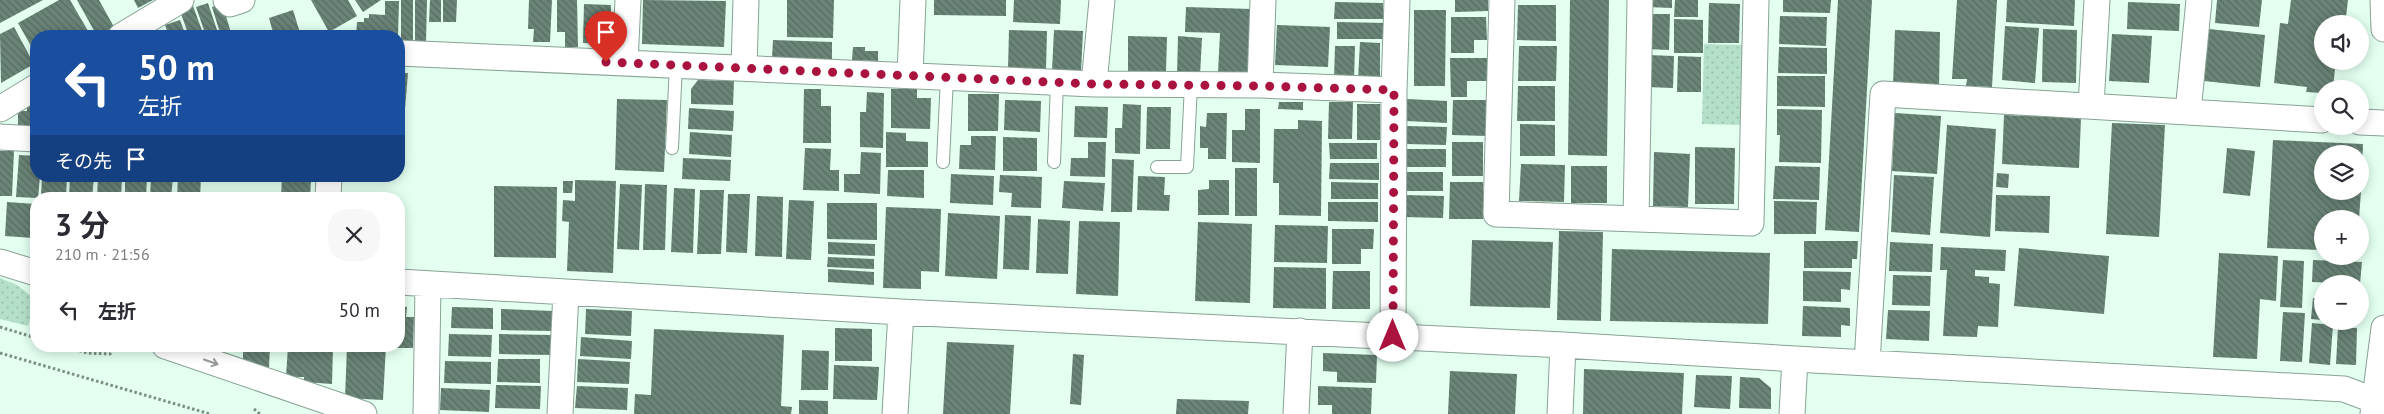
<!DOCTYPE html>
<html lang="ja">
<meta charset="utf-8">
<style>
body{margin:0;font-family:"PT Sans","Noto Sans JP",sans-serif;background:#f7f7f7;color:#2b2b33;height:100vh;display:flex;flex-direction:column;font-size:19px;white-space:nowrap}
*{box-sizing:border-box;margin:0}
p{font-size:16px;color:#7c7c81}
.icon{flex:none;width:28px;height:28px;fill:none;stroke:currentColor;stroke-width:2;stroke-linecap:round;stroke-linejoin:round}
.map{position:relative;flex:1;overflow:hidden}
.sheet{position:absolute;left:30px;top:192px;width:375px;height:160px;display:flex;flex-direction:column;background:#fff;border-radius:20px;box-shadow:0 2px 12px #0003}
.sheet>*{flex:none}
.top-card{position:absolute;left:30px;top:30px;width:375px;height:152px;border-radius:20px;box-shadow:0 2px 12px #0003;background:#1a4fa0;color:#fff;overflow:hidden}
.tools{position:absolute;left:2314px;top:15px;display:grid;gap:10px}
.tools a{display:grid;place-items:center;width:55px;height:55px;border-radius:50%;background:#fff;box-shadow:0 2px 12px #0003;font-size:25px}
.pin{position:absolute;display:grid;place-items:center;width:42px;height:42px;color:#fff;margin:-51px -21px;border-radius:50% 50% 50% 0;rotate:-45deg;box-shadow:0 0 5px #0007}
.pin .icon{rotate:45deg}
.me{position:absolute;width:55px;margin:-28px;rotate:0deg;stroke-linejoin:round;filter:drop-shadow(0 0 4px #0008)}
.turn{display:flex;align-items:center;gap:18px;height:105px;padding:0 25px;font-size:22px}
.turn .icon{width:65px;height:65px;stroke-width:2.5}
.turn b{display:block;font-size:35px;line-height:42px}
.then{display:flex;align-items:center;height:48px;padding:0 25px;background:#0003;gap:10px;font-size:19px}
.round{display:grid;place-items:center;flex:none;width:52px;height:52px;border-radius:20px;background:#f7f7f7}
.headline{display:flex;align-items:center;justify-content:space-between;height:85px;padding:0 25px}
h1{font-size:30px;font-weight:700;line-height:38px}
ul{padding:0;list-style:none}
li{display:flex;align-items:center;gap:15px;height:65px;padding:0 25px}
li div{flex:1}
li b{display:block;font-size:19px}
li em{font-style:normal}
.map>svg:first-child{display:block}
</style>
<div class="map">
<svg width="2384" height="414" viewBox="0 0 2384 414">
<defs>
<pattern id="green-dots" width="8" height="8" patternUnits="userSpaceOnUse" patternTransform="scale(1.25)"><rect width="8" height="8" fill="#b4e0ca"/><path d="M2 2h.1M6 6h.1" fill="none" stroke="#9ac0ad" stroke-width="1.8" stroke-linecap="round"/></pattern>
<pattern id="building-back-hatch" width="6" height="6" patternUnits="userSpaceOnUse" patternTransform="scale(1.25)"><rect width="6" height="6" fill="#6a8477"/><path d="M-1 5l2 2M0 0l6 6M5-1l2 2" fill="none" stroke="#566c61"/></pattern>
</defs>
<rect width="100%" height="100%" fill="#e2fff0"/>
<!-- green -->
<path fill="url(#green-dots)" d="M1704,44L1742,45L1740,125L1702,124Z
M0,278L17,285L36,300L28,326L0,319Z"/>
<!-- building -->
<path fill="url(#building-back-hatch)" d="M0,0H43L0,23Z
M59,0H70L91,36H36V55L18,23Z
M77,0H99L114,27L97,36Z
M134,0H153L138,8Z
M311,0H348L357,16L329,32Z
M355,0H381L363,12Z
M401,0H413V41H401Z
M415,0H427L426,42L415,41Z
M430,0H441V22H429Z
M443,0H457L456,22H443Z
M529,0H552L550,42H533L534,29H528Z
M557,0H577L578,47H565V32H557Z
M643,0L726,1L724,47L642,44Z
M787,0H834L833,38L787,37Z
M934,0H1006V16L934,15Z
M1014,0H1061L1060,24L1013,22Z
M1455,0H1488V11L1455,12Z
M1570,0H1609L1607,156L1568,155Z
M1647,0H1672V8L1647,7Z
M1675,0H1698V17H1674Z
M1783,0H1831L1830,13L1783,12Z
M1838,0H1872L1859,232L1825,230Z
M1957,0H1997L1992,87L1966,86L1967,79H1952Z
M2007,0H2075L2074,26L2006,22Z
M2217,0H2262L2259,27L2215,23Z
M2291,0H2348L2346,17L2340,16L2339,24H2322V61H2340L2339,70L2335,69L2333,89H2322V93L2306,92L2307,87L2274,83L2280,23L2288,24Z
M385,1H399L398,36H356L357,22H364V18H369V14L385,15Z
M1335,2L1383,3V19H1334Z
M2128,2L2180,4L2179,31L2127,29Z
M208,3L219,36H206L196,7Z
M222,3L232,36H221L212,7Z
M1709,3L1740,4L1739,43H1708Z
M584,4L611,5L610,44L583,43Z
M1518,5H1556V41L1517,40Z
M193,6L204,36H189L180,11Z
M1186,7L1251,9L1248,74L1218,73L1220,33L1185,32Z
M293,10L301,36H274L269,18Z
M1414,10H1446L1445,86H1414Z
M1647,14H1670L1669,50L1646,49Z
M1780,16L1827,17L1826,46L1779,44Z
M1451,17H1486L1487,40H1474V53H1451Z
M1674,19L1703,20V53H1674Z
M180,20L186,36H169L165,25Z
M1337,22L1386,23L1385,39H1337Z
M1277,25L1330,27L1328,67L1275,65Z
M2005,26L2039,28L2035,83L2002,80Z
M14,27L34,64L1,83L0,34Z
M2043,29L2077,30L2076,83L2042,82Z
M2209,29L2265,35L2260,87L2204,81Z
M1009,30L1047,31L1046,70L1008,69Z
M1054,30L1083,31L1081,72L1052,71Z
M1895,30L1940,32L1939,87L1893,85Z
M2112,34L2152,36L2149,83L2109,81Z
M1128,36L1167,37L1166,71H1128Z
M1178,36L1202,38L1200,76L1177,75Z
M773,40L832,42V60L772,58Z
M1360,42L1380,43V80H1358Z
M1335,46H1355L1354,79H1334Z
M1519,46H1557L1556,81H1518Z
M853,47H865V51H878V61L852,60Z
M1779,47L1827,48V74L1778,73Z
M1648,55L1674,56L1673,88L1647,87Z
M1678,56L1701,57V92H1677Z
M1450,58H1487L1488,81H1467V97H1451Z
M399,73H408L401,157H399Z
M1777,76H1825V107L1777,106Z
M698,80L734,81L733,105L691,104V89Z
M1518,86H1555V121H1517Z
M804,89H821V106H831V143H803Z
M891,89H917V98H931L930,129L891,128Z
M867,92L884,93L883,148L860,147V112H866Z
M968,94H999L998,131H968Z
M617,99L667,100L664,172L615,170Z
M1407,99L1447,101V123L1406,121Z
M1005,100L1041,101L1040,132L1004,130Z
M1453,100H1487V136L1452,135Z
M27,102L36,103V130H18V111H27Z
M1279,102H1303V110L1278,109Z
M1329,102H1353L1352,139H1328Z
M1123,104L1141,105L1140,154L1115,153V128H1122Z
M1357,104H1380V140H1357Z
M1075,106L1108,107L1107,138L1074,137Z
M1147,107H1171L1170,149H1146Z
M689,108L734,111L733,131L688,129Z
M1245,109H1260V163L1232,162V130H1245Z
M1777,109L1822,110L1821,163L1779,162L1780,135H1777Z
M1207,113H1227L1226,159H1208V148H1200V126L1206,127Z
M1895,113L1941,116L1937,174L1892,171Z
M2004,115L2081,118L2079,168L2002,164Z
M1298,120L1322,121L1321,216L1279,215V183H1273L1274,129H1298Z
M2112,123L2165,125L2159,237L2106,234Z
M1520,124L1555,125V156H1520Z
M1947,125L1996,129L1990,237L1940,233Z
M1407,126L1447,127L1446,145L1407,144Z
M690,132L732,135L731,157L689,154Z
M886,132L906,133V141L928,142V167H886Z
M971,136H996L995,170L959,169L960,145H971Z
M1003,137L1037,138V171H1003Z
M2273,140L2363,144L2362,172L2360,154H2322V191H2361L2359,219H2322V250L2267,248Z
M1088,142H1106L1105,177L1070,176L1071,158H1088Z
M1452,142H1483V176H1452Z
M1329,143H1377V159H1330Z
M1695,147L1735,148L1734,204H1695Z
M805,148L831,149L830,170H839V191L803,190Z
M2227,148L2255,151L2250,196L2223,193Z
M1407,149H1446V167H1407Z
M0,151H14L12,196H0Z
M861,152L881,153L880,194L844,192V174H860Z
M1654,152L1690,154L1688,207L1653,206Z
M19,155L36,156V176H40L38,198L16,197Z
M683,158L731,160L730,181L682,179Z
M1112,159L1134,160L1132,212H1111Z
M1330,163H1379V180L1329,179Z
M1521,164L1565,165L1564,202L1519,201Z
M1571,166H1607V203H1571Z
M1775,166L1820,167L1819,200L1773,199Z
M1235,168H1257V216H1235Z
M888,170H924V198L887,196Z
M1406,172H1443V191H1406Z
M1997,173L2009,174L2008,188L1996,187Z
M951,174L994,176L993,205L950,203Z
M1000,175L1042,177L1041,208L1011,207L1012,193L999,192Z
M1894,175L1934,177L1930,235L1891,232Z
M42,176H67L66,199L41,198Z
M70,176H94L92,199H69Z
M98,176H122L121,199H97Z
M125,176H147L146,199H125Z
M151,176H173L171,199H150Z
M178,176H201L200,199H177Z
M282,176L311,178L310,199H281Z
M1138,176L1165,177L1164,195H1170L1169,211L1137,210Z
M575,180L616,181L613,273L567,271L569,222L562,221L563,200L575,201Z
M1209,180H1229V215H1198V190L1209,189Z
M563,181H573L572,193H563Z
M1064,181L1105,183L1103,211L1062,208Z
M1331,182L1378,183V199H1331Z
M1450,182H1483V219H1449Z
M620,184L642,185L639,250L617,249Z
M645,184L667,185L665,250H643Z
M494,186L557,187L556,258L494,257Z
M674,188L695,189L693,253L671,252Z
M700,190H724L721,254H697Z
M253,193L277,194V199H253Z
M728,194H750L747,253L726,252Z
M1405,195L1444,196L1443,218L1404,217Z
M1996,195L2050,196L2049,233L1995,231Z
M757,196L783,197L782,257L755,256Z
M789,200L814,201L811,260L786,259Z
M1774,201L1817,202L1816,234H1774Z
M7,202L36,204L33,238L5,236Z
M1328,202H1378V222L1328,221Z
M827,203H877V240L827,239Z
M886,207L941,209L939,272L921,271V289L883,288Z
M948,213L1000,216L997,279L945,276Z
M1005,215L1031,216L1029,270L1003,269Z
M1038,219L1070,221L1068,274L1036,273Z
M1079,221L1120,222L1118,296L1076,294Z
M1198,222L1252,224L1250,303L1195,301Z
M1275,225L1328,226L1327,263L1274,262Z
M1332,229H1374L1373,249H1361V264H1332Z
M1559,231L1603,232L1601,321L1557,320Z
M1472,240L1553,242L1550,308L1470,306Z
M1804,241H1858L1857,259H1852V268H1804Z
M828,242L875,244V256L828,254Z
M1890,242L1933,244L1932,272L1889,271Z
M1941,247L2006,250L2005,271L1975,270V276L1989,277V283L2000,284L1998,327L1978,326L1977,337L1943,336L1947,270H1940Z
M2019,248L2109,256L2104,314L2014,306Z
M1612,249L1770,253L1768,324L1610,321Z
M2219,253L2278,256L2276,301L2260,299L2257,359L2213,357Z
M828,257L874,259V269L827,267Z
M2283,260L2304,261L2302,308L2280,307Z
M2313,260L2362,262L2360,284L2312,282Z
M1274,267L1326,268V309L1273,308Z
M828,269L874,272V285L828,282Z
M1333,271H1370V309H1332Z
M1803,271L1851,272L1850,290L1841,289V302L1803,301Z
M1893,275L1931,276L1930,306L1892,305Z
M2313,298L2322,299V320L2311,319Z
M399,306L407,307L406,317H414L413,348H395L399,346Z
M1803,306L1850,308V326L1841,325V337L1802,336Z
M452,307L493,308V329L451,328Z
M501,309L553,311L552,331L501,330Z
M586,309L632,311L631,336L585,334Z
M1888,310L1930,311L1929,341L1886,339Z
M2283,312L2305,313L2302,362L2280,361Z
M2312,323L2333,325L2330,365L2309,363Z
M2338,327L2357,328L2356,365L2336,364Z
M835,328L872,329V361H835Z
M654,329L784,335L781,406L792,407L791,414H634L635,394L651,395Z
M449,334L492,335L491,357L448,356Z
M499,334L552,335V355L499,354Z
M581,337L632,341L631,359L580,356Z
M947,342L1014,345L1010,414H943Z
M243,346H270L269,367L251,366V361L243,360Z
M288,346L333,347L332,384L304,382V377H286Z
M347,346H386L383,400L345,398Z
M802,350L829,351L828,390H801Z
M1323,353L1377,355L1376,383L1337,382V372L1323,371Z
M1073,354L1084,355L1081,405L1070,404Z
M498,359H540V383L497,382Z
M578,359L630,362L629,384L577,382Z
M445,361L491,362V384L444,383Z
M834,365L879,367L877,400L833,399Z
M1584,369L1684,373L1682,414H1583Z
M1450,371L1517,374L1515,414H1448Z
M1696,375L1732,376L1730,409L1694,407Z
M1740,377L1759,378L1771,388V409L1739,408Z
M496,385L541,386L540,409L495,408Z
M577,386L628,388L627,410L575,408Z
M1318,386L1372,388L1371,414H1332V405H1318Z
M441,388L490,390L489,412L440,410Z
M1177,399L1249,401L1248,414H1176Z
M799,400L828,401V414H799Z"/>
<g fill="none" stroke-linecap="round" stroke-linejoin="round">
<defs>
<path id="service" d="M672,148L676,65
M943,162L947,77
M1054,162L1057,82
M1157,167H1187L1191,85"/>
<path id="minor" d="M226,0L230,4L242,0
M1502,0L1496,214L1751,223L1756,0
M2383,0L2384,29
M121,36L181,0
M399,53L1094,84L1260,85L1394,90
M625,63L628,0
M744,68L746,0
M910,75L913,0
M1094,84L1102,0
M1260,85L1263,0
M2091,106L2097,0
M0,109L36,87
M2188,112L2199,0
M2360,122L2384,123
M0,137L36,139
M328,199L329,176
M1636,219L1640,0
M0,262L36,273
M399,282L901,312L1563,345L1795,359L2344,389L2384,404
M1393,336L1394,90L1397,0
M165,346L364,414
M1867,363L1883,94L2322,120
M426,414L428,284
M560,414L566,292
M895,414L901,312
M1296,414L1300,331
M1560,414L1563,345
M1792,414L1795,359
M2373,414L2384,328"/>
</defs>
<!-- service casing -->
<use href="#service" stroke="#88a295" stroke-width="14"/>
<!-- minor casing -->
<use href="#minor" stroke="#88a295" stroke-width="27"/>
<!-- path -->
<path stroke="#7a8d84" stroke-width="3" stroke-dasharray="2.5 2.5" stroke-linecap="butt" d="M0,327L36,338
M65,346L87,353L110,354L118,346
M0,353L210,414
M254,409L260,414"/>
<!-- service -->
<use href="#service" stroke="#fff" stroke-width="12"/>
<!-- minor -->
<use href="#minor" stroke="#fff" stroke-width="25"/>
</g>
<!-- one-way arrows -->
<defs><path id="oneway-shaft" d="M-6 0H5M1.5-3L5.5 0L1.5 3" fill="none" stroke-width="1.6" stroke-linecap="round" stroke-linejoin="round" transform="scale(1.25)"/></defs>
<use stroke="#979c99" href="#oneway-shaft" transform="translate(211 362) rotate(19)"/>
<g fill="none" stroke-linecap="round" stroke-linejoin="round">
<!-- route -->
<path stroke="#a9133e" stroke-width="9" stroke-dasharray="0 16.2" d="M606,62L1094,84L1260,86L1394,90L1393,336"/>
</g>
</svg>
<div class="tools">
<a><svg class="icon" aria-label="sound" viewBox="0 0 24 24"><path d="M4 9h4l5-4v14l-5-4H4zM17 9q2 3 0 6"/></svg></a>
<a><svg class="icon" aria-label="search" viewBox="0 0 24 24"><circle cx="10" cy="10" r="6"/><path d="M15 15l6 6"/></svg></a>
<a><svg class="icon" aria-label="layers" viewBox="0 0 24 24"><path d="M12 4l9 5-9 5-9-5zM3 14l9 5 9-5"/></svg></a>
<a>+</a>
<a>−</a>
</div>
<div class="pin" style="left:606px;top:62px;background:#d93025"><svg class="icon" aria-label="arrive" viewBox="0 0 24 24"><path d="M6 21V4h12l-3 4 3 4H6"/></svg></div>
<svg class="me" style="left:1393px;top:336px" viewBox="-20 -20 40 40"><circle r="19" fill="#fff"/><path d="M0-13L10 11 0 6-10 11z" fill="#a9133e"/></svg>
<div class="top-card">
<div class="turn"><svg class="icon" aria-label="left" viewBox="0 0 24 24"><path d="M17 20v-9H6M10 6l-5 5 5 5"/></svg><div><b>50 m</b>左折</div></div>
<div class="then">その先<svg class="icon" aria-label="arrive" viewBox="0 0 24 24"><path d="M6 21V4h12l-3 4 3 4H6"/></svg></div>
</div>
<section class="sheet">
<div class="headline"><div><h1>3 分</h1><p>210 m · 21:56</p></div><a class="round"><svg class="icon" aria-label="close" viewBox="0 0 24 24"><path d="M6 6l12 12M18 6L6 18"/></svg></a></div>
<ul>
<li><svg class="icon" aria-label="left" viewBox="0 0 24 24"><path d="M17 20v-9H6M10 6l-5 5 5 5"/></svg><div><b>左折</b></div><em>50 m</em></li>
</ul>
</section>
</div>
